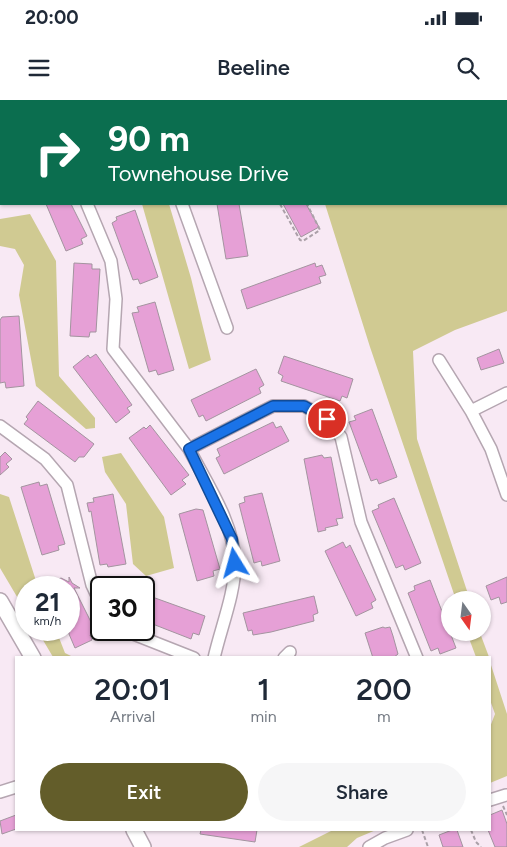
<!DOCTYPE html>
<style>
body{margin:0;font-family:Figtree,sans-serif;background:#f6f6f7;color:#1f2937;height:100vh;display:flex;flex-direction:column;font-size:19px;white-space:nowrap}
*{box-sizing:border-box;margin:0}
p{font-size:16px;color:#747a83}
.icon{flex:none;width:28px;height:28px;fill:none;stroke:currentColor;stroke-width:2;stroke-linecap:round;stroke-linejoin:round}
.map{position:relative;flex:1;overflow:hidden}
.details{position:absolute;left:15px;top:556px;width:476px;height:175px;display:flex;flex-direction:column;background:#fff;border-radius:0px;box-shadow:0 1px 4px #0004}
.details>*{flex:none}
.hud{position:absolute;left:0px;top:0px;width:508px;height:105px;box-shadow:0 1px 4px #0004;background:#0b6e4f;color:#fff;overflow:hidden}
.needle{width:32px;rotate:166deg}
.tools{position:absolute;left:441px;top:491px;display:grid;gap:10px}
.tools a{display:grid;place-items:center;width:50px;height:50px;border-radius:50%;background:#fff;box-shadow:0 1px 4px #0004;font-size:25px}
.speed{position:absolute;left:15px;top:476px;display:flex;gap:10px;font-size:25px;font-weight:700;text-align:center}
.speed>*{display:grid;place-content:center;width:65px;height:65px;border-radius:50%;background:#fff;box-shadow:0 1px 4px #0004;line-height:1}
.speed small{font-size:12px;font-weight:400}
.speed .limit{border:2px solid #111;border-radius:8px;background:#fff;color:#111}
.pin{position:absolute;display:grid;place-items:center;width:42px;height:42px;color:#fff;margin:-21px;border:2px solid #fff;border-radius:50%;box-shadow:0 1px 5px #0007}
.me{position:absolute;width:55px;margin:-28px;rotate:352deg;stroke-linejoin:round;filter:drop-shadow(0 0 4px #0008)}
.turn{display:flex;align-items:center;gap:18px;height:105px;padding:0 25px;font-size:22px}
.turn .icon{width:65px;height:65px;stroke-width:2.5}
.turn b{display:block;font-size:35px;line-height:42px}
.eta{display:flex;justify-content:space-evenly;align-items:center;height:85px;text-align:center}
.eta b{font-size:30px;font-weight:600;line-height:35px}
.action{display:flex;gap:10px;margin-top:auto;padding:10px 25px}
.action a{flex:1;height:58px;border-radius:30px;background:#635d2a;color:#fff;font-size:20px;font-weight:600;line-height:58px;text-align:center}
.action a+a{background:#f6f6f7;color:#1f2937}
.status{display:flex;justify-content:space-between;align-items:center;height:35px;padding:0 25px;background:#fff;direction:ltr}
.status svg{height:14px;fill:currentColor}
header{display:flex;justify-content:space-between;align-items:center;height:65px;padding:0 25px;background:#fff;font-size:22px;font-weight:600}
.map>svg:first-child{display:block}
</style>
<div class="status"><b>20:00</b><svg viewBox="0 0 49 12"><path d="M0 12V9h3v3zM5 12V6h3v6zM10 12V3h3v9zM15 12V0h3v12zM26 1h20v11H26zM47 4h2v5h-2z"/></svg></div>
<header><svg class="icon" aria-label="menu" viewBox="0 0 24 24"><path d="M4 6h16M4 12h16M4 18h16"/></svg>Beeline<svg class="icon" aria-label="search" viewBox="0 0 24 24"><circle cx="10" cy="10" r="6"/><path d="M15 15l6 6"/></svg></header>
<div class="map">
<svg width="507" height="747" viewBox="0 0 507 747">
<rect width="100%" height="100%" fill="#f8e9f4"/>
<!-- green -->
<path fill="#d0ca92" d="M490,0H507V211L455,230L413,251L417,339L470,500H456L370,247L325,104H506V1H486Z
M142,104H169L191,178L211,260L189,269Z
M30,114L56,161L59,276L95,318V328L86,329L36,286L19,195L24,165L15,149L0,146V119Z
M121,353L164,417L174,468L146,476L133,464L126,404L105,372L102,357Z
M0,394L9,397L38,487L26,488V512L0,468Z
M37,530H56L65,553L73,557H53Z
M467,533H480L489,557H476Z
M490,562L507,614V676L490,683V627L495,614L490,600Z
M333,730H376L357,738L347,747H299Z"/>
<!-- building -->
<path fill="#e6a0d6" stroke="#a3949f" d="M46,104H71L87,136L81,139L83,144L66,151Z
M217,104H239L248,156L226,159Z
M283,104H306L319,127L301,137Z
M135,110L158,177L140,184L138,179L133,180L112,123L117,120L116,117Z
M74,163L92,164V169H100L96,232H90L89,237L70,236Z
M315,163L316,167L322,165L326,175L319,177L321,183L247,209L241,190Z
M155,202L174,270L158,275L156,270L149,272L132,213L139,212L137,207Z
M19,216L24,286L6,288L5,282L0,283V220L2,217Z
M499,249L504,263L481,270L477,258Z
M96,254L132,305L127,308L130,312L116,323L73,267L88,255L90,258Z
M284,256L353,279L347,298L342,296L340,301L281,281L283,276L278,273Z
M256,269L264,285L259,288L261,293L206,321L203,315L199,317L191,300Z
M38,301L94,344L84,357H79L75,362L24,324L28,319L26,317Z
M372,309L397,377L379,384L377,379L371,381L349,322L356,320L354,316Z
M273,322L276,328L281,326L289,341L224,374L216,358L220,356L217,349Z
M150,325L189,375L182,380L186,384L171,395L129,338L144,327L146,329Z
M5,352L12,359L6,364L9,367L0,375V357Z
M322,355L324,358L331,357L343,418L336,419L338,425L325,428L326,430L318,432L304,359Z
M39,382L40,386L47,384L65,444L58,446L59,450L42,455L21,387Z
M262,393L280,461L262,466L261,461L254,463L239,404L245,402L244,397Z
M113,394L126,464L108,467L107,464L100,465L91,411L89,412L87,403L94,402L93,398Z
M394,398L421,463L405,470L403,465L396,468L372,411L379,408L378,405Z
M196,409L203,410L220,469L213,471L214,476L197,481L179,414Z
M343,442L346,448L350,445L376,500L371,503L373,508L356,516L325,451Z
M69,477L72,483L80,488H74L96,532L90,535L92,540L75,548L69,534V488H40L61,478L69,482Z
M507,477V502L501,504L499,497L491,500L486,486Z
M430,480L456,548L440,554L438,548L431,551L408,493L415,490L414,486Z
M144,494L205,516L199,535L193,533L191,539L150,523L152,517L144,514Z
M314,496L318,513L313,515L314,521L271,532L253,535L252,530L248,531L243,513Z
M383,527L385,528L390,527L393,536L398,554L393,558H373L365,533Z
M502,710L507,724V747H495L488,730H490V715Z
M16,715V729L2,734L0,721Z
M201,730H257L255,742L200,734Z
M452,730H457L463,747H443L439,735Z"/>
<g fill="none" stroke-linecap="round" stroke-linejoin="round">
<defs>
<path id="minor" d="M46,0L47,1
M133,0V1
M406,1L411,0
M0,71H1
M87,104L111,161L116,199L113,249L189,349L273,306H304L327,319L341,337L361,422L417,558
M182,104L227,228
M439,260L471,311L491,349L507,395
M471,311L507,293
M0,326L45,359L67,385L92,485L101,504
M189,349C207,384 234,423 235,463C235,494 221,527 214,558
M123,530L194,558
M284,558L290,552
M0,692L16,687
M490,700L506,695
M369,747L385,738L407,730"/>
<path id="major" d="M0,501L33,558
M134,730L143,747"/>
</defs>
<!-- minor casing -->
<use href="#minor" stroke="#b5a6b1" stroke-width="14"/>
<!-- major casing -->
<use href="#major" stroke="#b5a6b1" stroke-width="18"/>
<!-- path -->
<path stroke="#aba0a8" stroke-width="2" stroke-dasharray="4 2.5" stroke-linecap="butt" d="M203,0L204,1
M277,0V1
M287,1L288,0
M280,104L300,140L303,141L320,130L307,104
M503,706L507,715
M422,730L428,747
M471,730L476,742L481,747"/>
<!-- minor -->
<use href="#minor" stroke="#fff" stroke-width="11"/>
<!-- major -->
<use href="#major" stroke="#fff" stroke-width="15"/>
</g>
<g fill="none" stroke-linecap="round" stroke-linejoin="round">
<defs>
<path id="route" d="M235,463L232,439L189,349L273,306H304L327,319"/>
</defs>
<!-- route casing -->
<use href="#route" stroke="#114b97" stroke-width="12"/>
<!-- route -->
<use href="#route" stroke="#1a73e8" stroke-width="9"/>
</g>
</svg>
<div class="tools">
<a><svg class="needle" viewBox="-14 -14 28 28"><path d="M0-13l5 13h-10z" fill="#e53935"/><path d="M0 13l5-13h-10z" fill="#747a83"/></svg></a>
</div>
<div class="speed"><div>21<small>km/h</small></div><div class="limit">30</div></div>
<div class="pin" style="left:327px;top:319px;background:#d93025"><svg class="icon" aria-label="arrive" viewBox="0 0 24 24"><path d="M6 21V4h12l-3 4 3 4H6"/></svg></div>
<svg class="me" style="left:235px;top:463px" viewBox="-20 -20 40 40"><path d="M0-17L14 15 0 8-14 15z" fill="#1a73e8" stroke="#fff" stroke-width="4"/></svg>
<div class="hud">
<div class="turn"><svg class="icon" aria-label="right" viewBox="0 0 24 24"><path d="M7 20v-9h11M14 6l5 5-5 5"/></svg><div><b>90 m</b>Townehouse Drive</div></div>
</div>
<section class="details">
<div class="eta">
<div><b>20:01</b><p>Arrival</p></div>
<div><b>1</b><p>min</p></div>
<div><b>200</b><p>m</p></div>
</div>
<div class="action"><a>Exit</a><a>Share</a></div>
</section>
</div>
